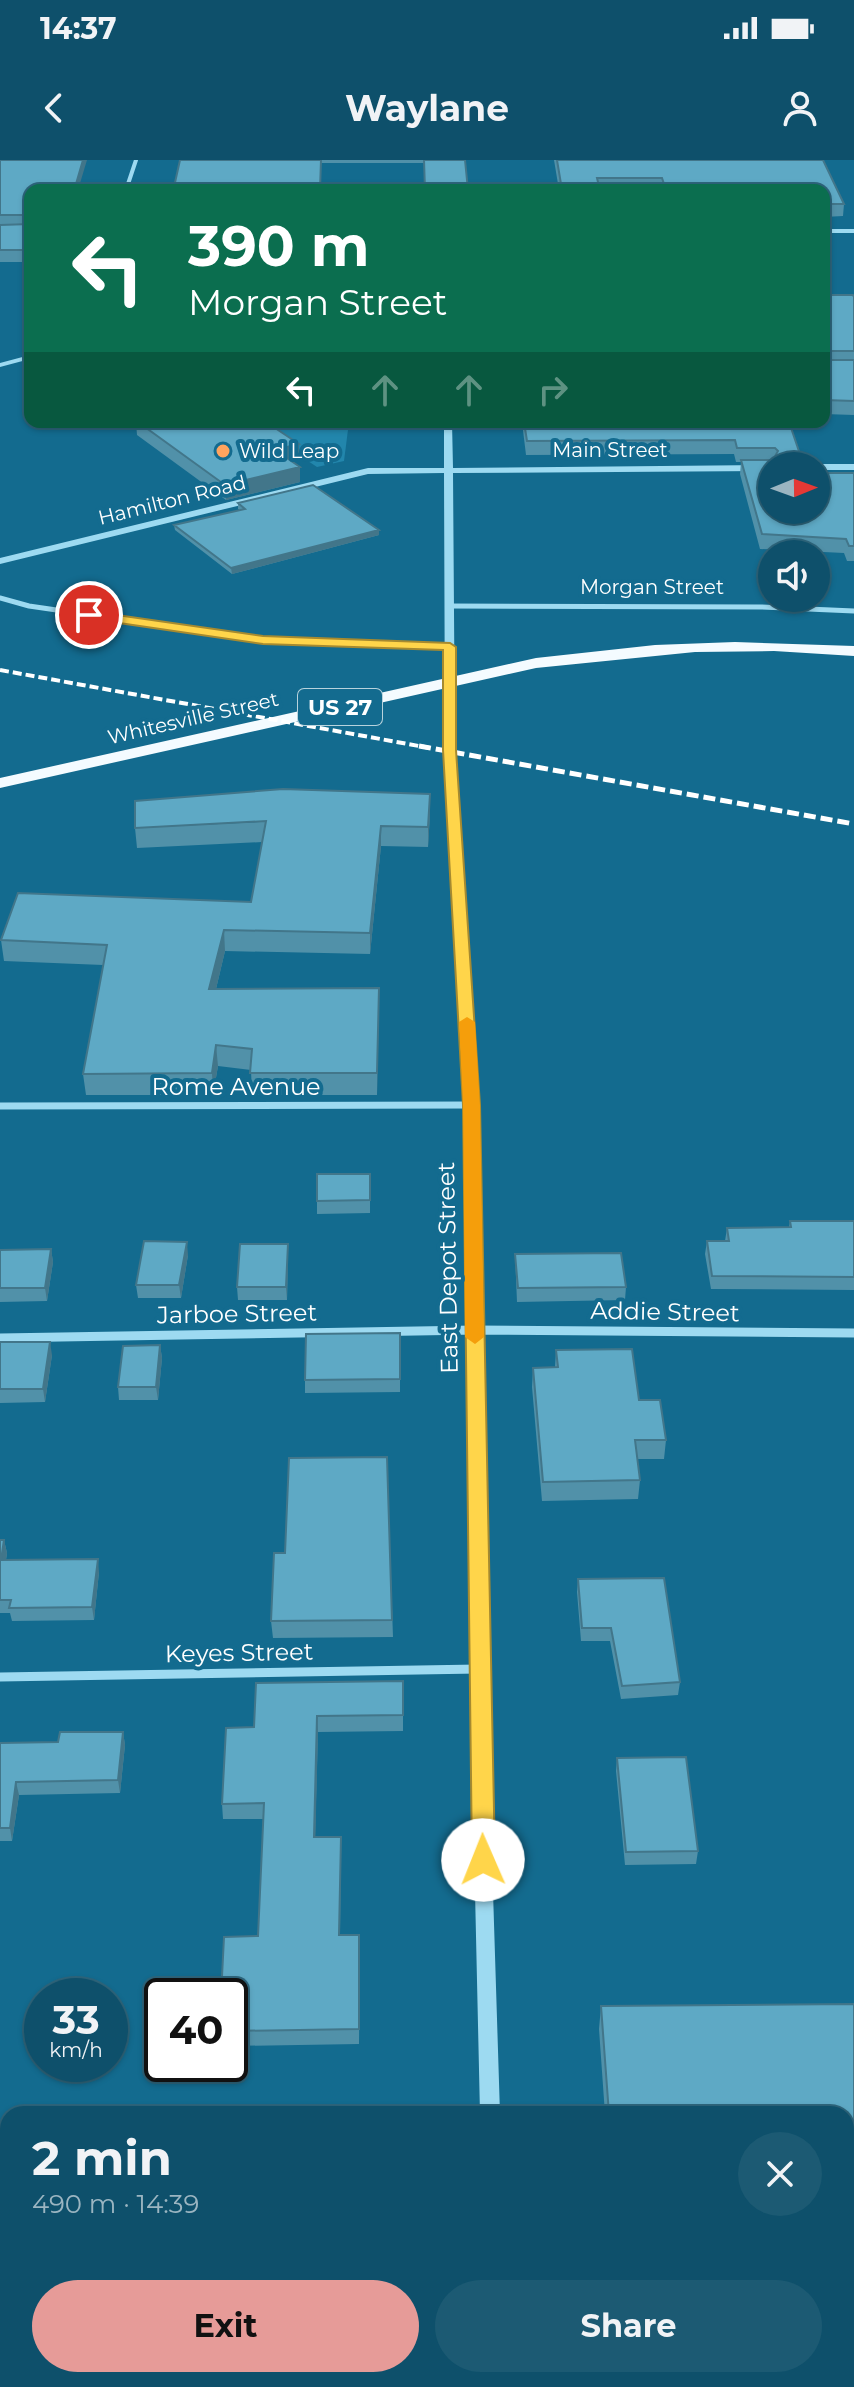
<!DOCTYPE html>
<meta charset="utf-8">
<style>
body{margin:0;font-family:Montserrat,sans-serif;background:#1c5a73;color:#f1f3f6;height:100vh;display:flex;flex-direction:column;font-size:30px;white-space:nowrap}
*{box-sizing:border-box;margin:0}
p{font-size:26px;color:#9bb5c1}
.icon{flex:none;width:44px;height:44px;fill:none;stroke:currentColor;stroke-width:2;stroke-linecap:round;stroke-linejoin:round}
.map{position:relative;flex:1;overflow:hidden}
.drawer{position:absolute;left:0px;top:1946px;width:854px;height:282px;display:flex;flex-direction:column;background:#0e506b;border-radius:24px 24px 0 0;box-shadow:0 2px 6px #0004,0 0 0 2px #2e677e}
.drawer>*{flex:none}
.guide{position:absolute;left:24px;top:24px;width:806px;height:244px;border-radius:16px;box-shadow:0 2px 6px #0004,0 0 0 2px #2e677e;background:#0b6e4f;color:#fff;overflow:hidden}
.needle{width:52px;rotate:89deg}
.buttons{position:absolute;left:758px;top:292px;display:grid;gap:16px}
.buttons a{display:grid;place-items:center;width:72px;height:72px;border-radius:50%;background:#0e506b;box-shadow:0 2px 6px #0004,0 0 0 2px #2e677e;font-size:40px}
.speed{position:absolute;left:24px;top:1818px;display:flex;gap:16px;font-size:40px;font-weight:700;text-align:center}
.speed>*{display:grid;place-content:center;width:104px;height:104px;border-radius:50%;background:#0e506b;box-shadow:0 2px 6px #0004,0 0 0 2px #2e677e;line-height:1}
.speed small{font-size:20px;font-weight:400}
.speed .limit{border:4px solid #111;border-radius:12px;background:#fff;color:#111}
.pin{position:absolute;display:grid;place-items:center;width:68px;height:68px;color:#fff;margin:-34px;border:4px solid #fff;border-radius:50%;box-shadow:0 2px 8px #0007}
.me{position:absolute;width:88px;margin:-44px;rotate:359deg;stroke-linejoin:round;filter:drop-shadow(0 0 6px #0008)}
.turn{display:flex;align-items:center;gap:28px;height:168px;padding:0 32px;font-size:36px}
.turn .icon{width:104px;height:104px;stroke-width:2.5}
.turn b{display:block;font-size:56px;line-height:68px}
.lanes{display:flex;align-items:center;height:76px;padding:0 32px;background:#0003;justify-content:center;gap:40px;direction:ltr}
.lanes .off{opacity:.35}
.round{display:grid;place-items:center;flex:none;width:84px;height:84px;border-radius:42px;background:#1c5a73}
.summary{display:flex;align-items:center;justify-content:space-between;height:136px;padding:0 32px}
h1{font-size:48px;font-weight:700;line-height:60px}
.cta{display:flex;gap:16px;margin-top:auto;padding:16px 32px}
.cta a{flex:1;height:92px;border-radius:48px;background:#e69b98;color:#111;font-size:32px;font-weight:700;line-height:92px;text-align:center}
.cta a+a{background:#1c5a73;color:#f1f3f6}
.status{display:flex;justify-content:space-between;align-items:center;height:56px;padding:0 40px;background:#0e506b;direction:ltr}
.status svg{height:22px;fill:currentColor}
header{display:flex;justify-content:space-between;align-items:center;height:104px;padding:0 32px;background:#0e506b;font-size:36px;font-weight:700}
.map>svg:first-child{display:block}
</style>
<div class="status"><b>14:37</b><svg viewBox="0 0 49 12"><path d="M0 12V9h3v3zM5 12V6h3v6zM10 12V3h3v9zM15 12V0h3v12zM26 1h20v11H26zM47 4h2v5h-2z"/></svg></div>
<header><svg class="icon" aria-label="back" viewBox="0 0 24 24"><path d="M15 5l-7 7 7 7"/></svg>Waylane<svg class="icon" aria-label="person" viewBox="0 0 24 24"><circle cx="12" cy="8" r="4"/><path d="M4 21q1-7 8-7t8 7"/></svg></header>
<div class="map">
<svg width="854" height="2227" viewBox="0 0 854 2227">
<rect width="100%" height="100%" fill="#136b8f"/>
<!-- green -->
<path fill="#2286ac" d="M249,262H349L344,301L317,307Z"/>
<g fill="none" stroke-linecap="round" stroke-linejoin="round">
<!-- minor-far3 -->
<path stroke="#9ddaf1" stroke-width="4" d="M126,30L136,0
M824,71H854"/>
<!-- minor-far2 -->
<path stroke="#9ddaf1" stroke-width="5" d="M0,438L29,446L263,480L450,487
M449,446L762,447L854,451"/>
<!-- minor-far1 -->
<path stroke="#9ddaf1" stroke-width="7" d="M0,946L472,945"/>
<!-- minor -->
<path stroke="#9ddaf1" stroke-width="9" d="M0,1178L475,1170L854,1173
M0,1517L478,1509"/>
<!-- tertiary -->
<path fill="#9ddaf1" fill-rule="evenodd" d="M30,195V199L0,207V203Z
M444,262H452L453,308L772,305L774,306H772V311L453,313L455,590L478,945L486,1509L500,1954H480L470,1509L466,945L445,590L444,313L368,314L0,404V398L368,308H444Z
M816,304H854V310H816V306H812Z
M480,2220H502V2227H480Z"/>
<!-- trunk -->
<path fill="#f4fbff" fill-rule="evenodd" d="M735,482L854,486V496L774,491L695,492L536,508L0,628V618L536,498L655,485Z"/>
<!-- rail-far1 -->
<path stroke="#fff" stroke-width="4" stroke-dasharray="9 4" stroke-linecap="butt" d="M0,510L430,588"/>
<!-- rail -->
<path stroke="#fff" stroke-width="5" stroke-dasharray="12 5" stroke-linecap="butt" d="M419,586L854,664"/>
</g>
<!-- wall -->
<path fill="#5191a9" d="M0,0L30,30V102H0Z
M180,0H465L424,3H321L320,30H153L174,27Z
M554,0H823L844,44L843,56L824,57V30H559Z
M824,135L854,137V255L824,254Z
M136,262H207L217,269L299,284V299L291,301L300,307V322L226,340L137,275Z
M362,262H397V268H362Z
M522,262H789L772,350L854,313V401H847L844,393L760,389L740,314L741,302H736L734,294L526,295Z
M238,343L379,375L232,414L175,370L174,365L240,350L238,349Z
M430,654L428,687L381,686L370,794L225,791L216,829L379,828L377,935H252L251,910L218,906L213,935H86L83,914L103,805L4,801L1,780L251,742L262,682L137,688L135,668Z
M370,1014V1053L317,1054V1041Z
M790,1061H854V1130L711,1129L705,1094L707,1081H725L727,1068L789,1067Z
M51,1089L53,1102L47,1141L0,1142V1090Z
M515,1094L626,1127L625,1140L517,1142Z
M188,1095L181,1138H138L136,1125Z
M288,1097L287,1140H238L237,1127Z
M400,1173V1232L305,1233V1220Z
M0,1182L52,1195L45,1242L0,1243Z
M160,1185L162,1198L158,1240H119L118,1227Z
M556,1190L639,1240L666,1280L664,1299H637L640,1320L638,1339L542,1341L532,1227L533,1208L555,1207Z
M387,1297L393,1477L273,1478L271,1461L285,1393Z
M0,1380H4L7,1393L6,1400L99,1412L94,1460L12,1461L10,1453H0Z
M578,1419L680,1522L678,1535L621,1539L610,1481H581L577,1432Z
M403,1521V1571L318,1572L315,1677L341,1692L340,1775L360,1790L359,1884L230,1886V1836L258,1776L263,1659H223L222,1644L254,1567Z
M123,1572L125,1585L120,1633L19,1635L12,1681H0V1583L58,1582Z
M617,1598L698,1691L696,1704L625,1705L616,1611Z
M854,1844V2066H846V1954H605L599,1869L601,1846Z"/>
<!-- shaded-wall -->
<path fill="#42768a" d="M83,0H87L78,30L76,24Z
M299,284V299L275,304V290Z
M300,307V322L226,340L225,325Z
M379,370V375L232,414L231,408Z
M430,634V654L428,687V667Z
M381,666V686L370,794V773Z
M224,770L225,791L211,850L209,829Z
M379,828V849L377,935V913Z
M216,885L218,906L213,935L212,913Z
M187,1082L188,1095L181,1138L179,1125Z
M288,1084V1097L287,1140L286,1127Z
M51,1089L53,1102L47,1141L45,1128Z
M50,1182L52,1195L45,1242L43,1229Z
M160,1185L162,1198L158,1240L156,1227Z
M4,1380L7,1393L4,1413L1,1400Z
M98,1399L99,1412L94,1460L92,1447Z
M317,1556L318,1572L315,1693L314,1677Z
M123,1572L125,1585L120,1633L118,1620Z
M16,1622L19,1635L12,1681L10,1668Z"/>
<!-- building -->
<path fill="#5ea9c5" stroke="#42768a" stroke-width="2" d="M0,0H83L76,24H90L88,30H30V55H0Z
M180,0H321L320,30H153V27H174Z
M424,0H465L468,30H425Z
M557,0H823L844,44H824V30H666L662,18H597L600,30H562Z
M30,64V90H0V65Z
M824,135H853L854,137V191H825L824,197Z
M824,200H854V241L824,240Z
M138,262H207L217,269L246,262H266L299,284L275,290L300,307L225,325Z
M524,262H789L804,306H772V350H816V313H854V386H849L846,379L762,374L741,300H773L778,291L775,288H737L735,280L527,281Z
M313,325L379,370L231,408L174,365L245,349L238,343Z
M283,629L430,634L428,667L381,666L370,773L224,770L209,829L379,828L377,913H250L252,889L216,885L212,913L83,914L107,785L1,780L18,733L251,742L266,661L135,668V641Z
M317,1014H370V1040L317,1041Z
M790,1061H854V1117L712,1116L707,1081H729L727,1068L791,1067Z
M144,1081L187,1082L179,1125H136Z
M240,1084H288L286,1127H237Z
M51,1089L45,1128H0V1090Z
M621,1093L626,1127L518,1128L515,1094Z
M400,1173V1219L305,1220L306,1174Z
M0,1182H50L43,1229H0Z
M160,1185L156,1227H118L123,1186Z
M632,1189L639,1240H660L666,1280H635L640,1320L543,1322L533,1208L558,1207L556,1190Z
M387,1297L392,1460L271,1461L274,1393H285L289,1298Z
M0,1380H4L1,1400L98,1399L92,1447L9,1448L11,1440H0Z
M664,1418L680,1522L622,1526L611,1468H582L578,1419Z
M403,1521V1555L317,1556L314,1677H341L339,1775H359V1869L230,1871V1836H221L224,1777L258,1776L264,1643L222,1644L226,1568L254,1567L256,1523Z
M60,1572H123L118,1620L16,1622L10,1668H0V1583L58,1582Z
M686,1597L698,1691L626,1692L617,1598Z
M854,1844V2044H846V1954H609L601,1846Z"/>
<!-- route -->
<path fill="#ffd54a" stroke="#a68a30" stroke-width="2" d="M89,451L263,476L450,483L456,487V590L480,945L495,1700L492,1707L483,1710L475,1707L472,1700L463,945L443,590V490L263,484L85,458L83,455Z"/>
<!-- slow -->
<path fill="#f59e0b" d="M467,857L475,862L480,945L484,1177L475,1184L465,1177L463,945L459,862Z"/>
<!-- markers -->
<circle fill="#ffa45e" stroke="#136b8f" stroke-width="3" cx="223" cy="291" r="8"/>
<g text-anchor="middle" stroke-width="8" stroke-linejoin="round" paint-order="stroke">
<!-- far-street labels -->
<g font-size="20" fill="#fff" stroke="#136b8f">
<text x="610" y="297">Main Street</text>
<text transform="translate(172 340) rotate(-14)" y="7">Hamilton Road</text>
<text x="652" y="434">Morgan Street</text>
<text transform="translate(193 558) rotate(-13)" y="7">Whitesville Street</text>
</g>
<!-- far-poi labels -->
<g font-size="20" fill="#fff" stroke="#136b8f" text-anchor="start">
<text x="239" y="298">Wild Leap</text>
</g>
<!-- shield labels -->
<rect fill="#136b8f" stroke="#b8d3dd" stroke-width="2" x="298" y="529" width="84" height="36" rx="6"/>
<g font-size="22" font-weight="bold" fill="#fff">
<text x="340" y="555">US 27</text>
</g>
<!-- street labels -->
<g font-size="24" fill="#fff" stroke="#136b8f">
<text x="236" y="935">Rome Avenue</text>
<text transform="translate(448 1108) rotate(-91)" y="8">East Depot Street</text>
<text transform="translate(665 1152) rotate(1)" y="8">Addie Street</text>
<text transform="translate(237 1154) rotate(-1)" y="8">Jarboe Street</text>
<text transform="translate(239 1493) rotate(-1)" y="8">Keyes Street</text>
</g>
</g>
</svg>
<div class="buttons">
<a><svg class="needle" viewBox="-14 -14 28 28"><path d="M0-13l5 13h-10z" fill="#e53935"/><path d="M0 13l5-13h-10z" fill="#9bb5c1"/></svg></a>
<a><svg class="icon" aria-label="sound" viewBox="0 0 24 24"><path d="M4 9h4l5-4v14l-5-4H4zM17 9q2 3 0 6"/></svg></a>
</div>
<div class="speed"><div>33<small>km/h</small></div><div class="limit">40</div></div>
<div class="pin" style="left:89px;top:455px;background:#d93025"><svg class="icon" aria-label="arrive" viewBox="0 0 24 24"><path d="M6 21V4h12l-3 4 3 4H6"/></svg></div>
<svg class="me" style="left:483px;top:1700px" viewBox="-20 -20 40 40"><circle r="19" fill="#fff"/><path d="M0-13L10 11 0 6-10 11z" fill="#ffd54a"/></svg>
<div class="guide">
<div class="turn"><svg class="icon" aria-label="left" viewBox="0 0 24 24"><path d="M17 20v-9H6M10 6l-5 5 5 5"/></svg><div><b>390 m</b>Morgan Street</div></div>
<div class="lanes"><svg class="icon" aria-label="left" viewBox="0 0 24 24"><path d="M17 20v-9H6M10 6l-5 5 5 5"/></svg><svg class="icon off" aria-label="ahead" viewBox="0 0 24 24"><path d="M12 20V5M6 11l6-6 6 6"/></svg><svg class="icon off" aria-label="ahead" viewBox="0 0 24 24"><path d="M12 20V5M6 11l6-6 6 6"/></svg><svg class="icon off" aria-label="right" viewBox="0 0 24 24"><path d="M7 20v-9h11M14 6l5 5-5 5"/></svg></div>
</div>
<section class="drawer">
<div class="summary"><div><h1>2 min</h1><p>490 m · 14:39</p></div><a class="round"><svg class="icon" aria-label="close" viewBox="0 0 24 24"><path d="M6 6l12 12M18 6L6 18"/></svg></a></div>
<div class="cta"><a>Exit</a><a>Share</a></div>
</section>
</div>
